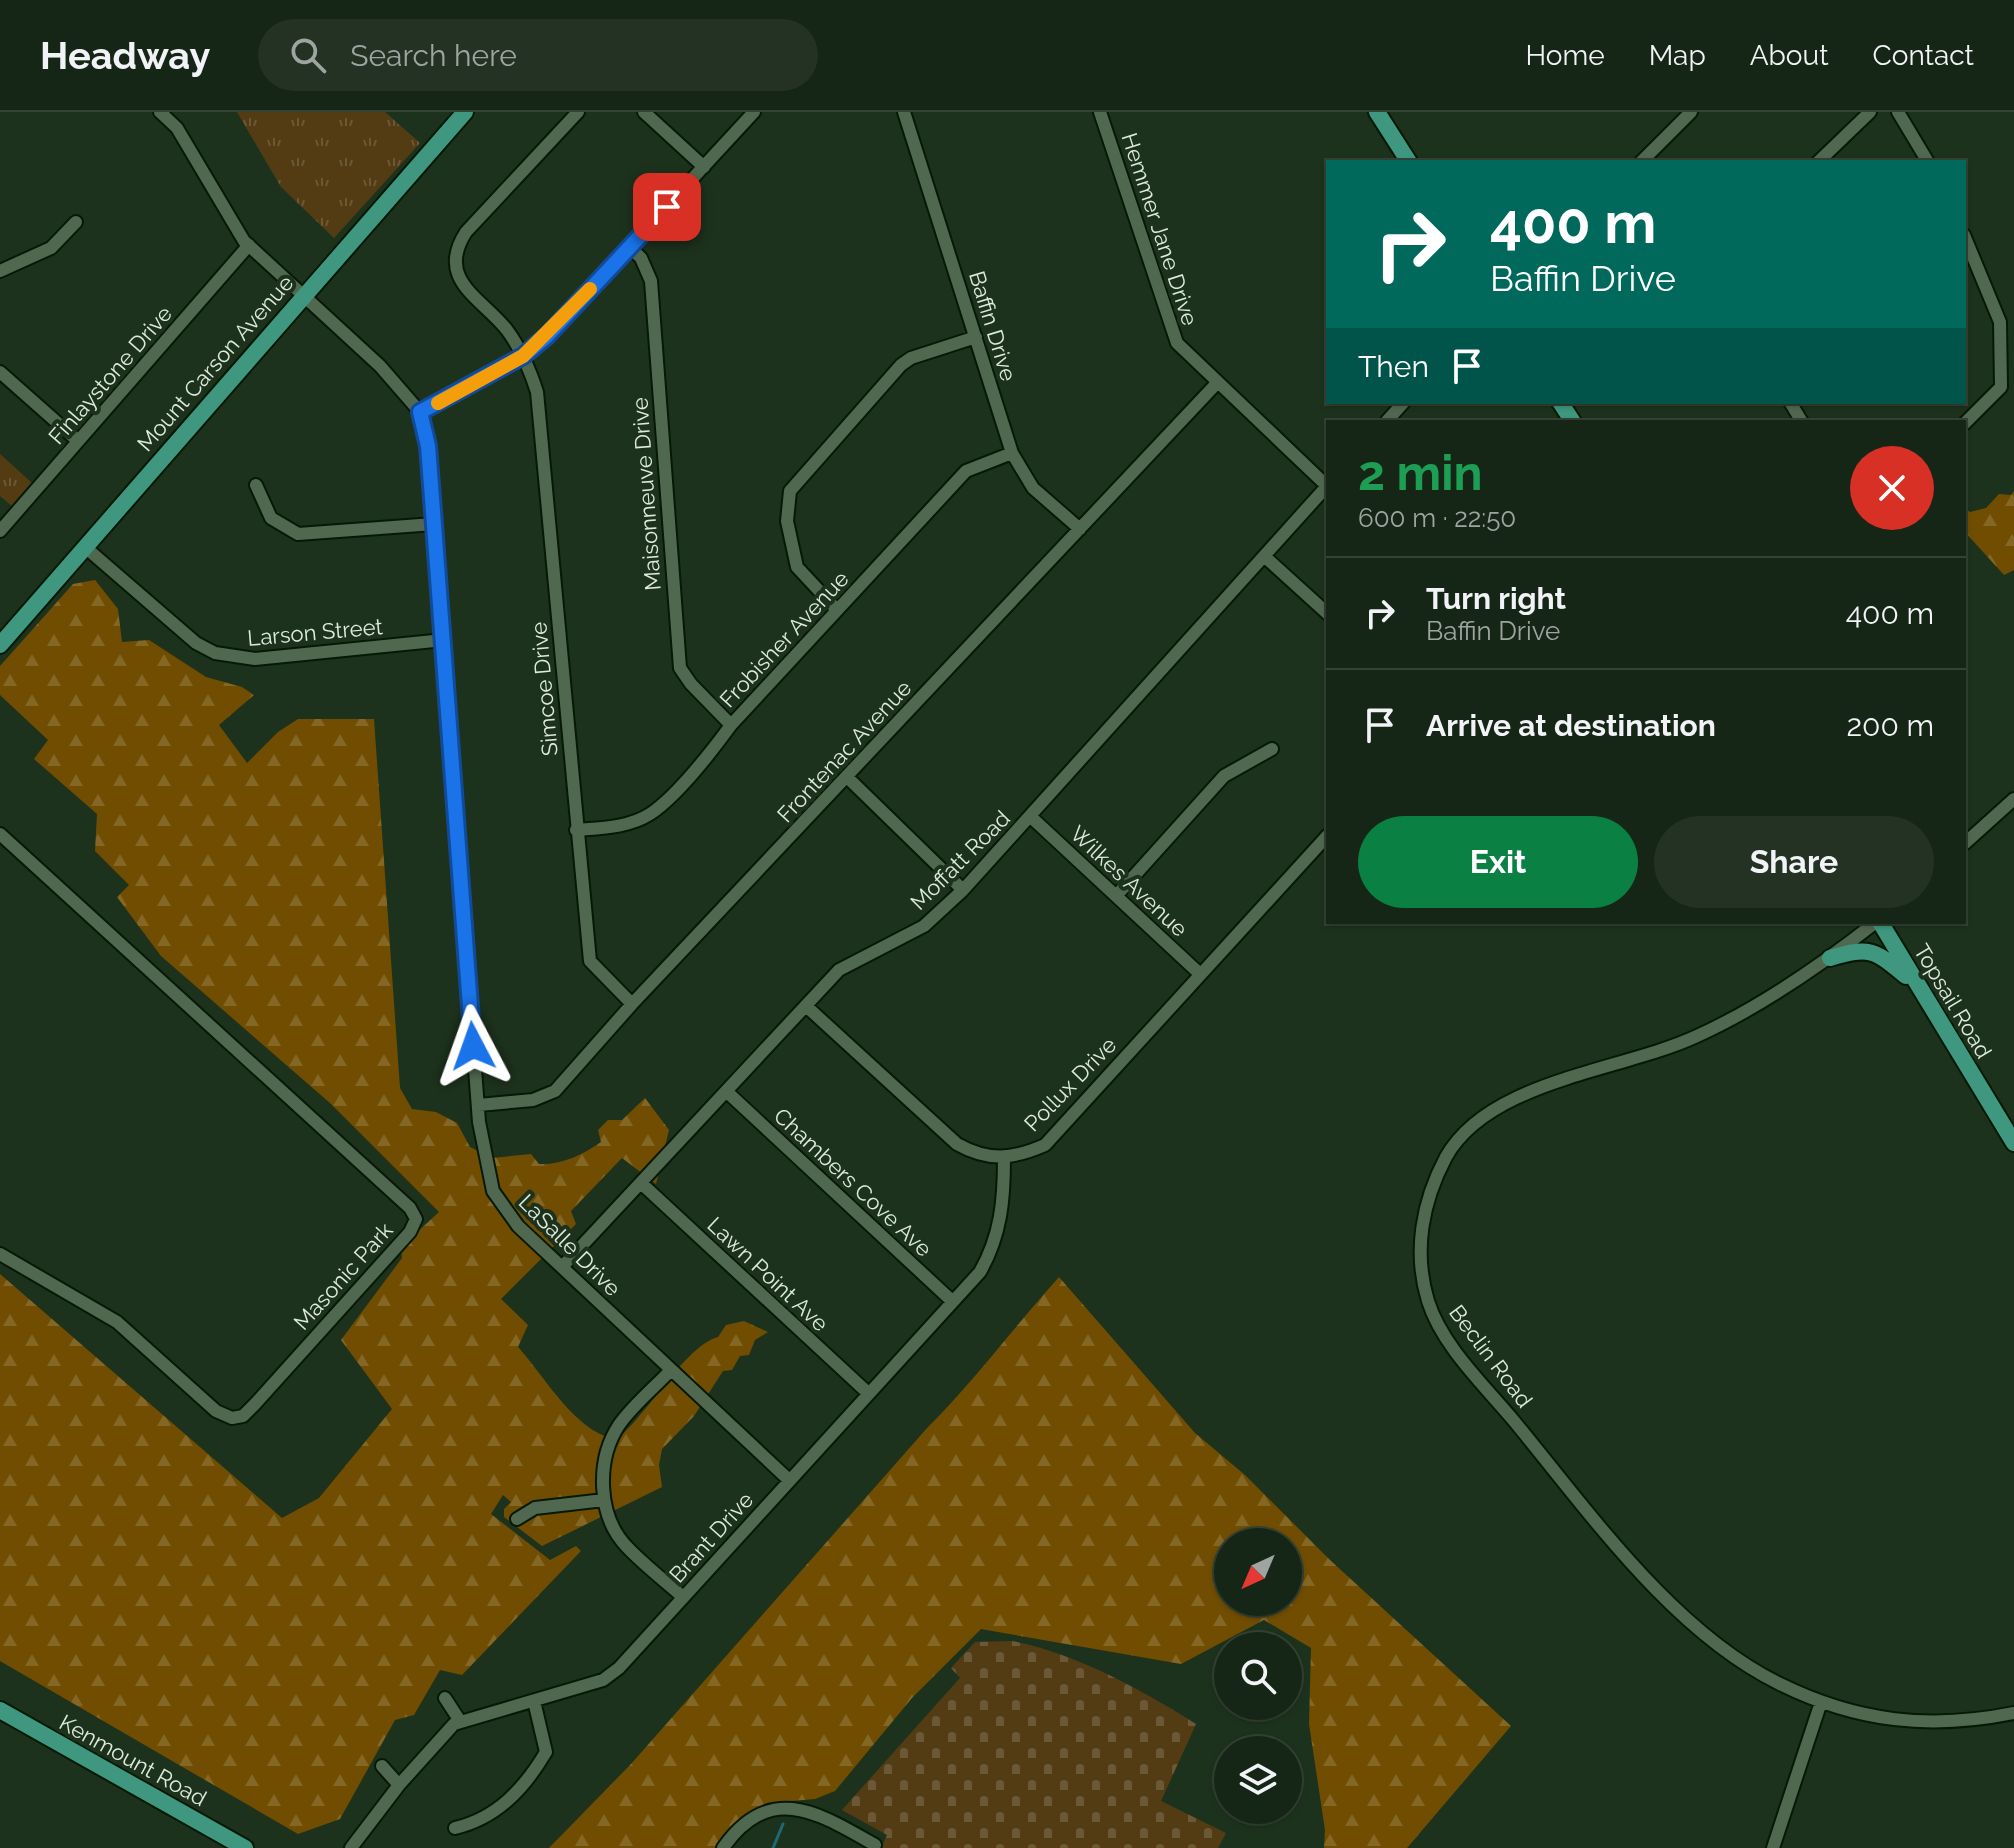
<!DOCTYPE html>
<meta charset="utf-8">
<style>
body{margin:0;font-family:Raleway,sans-serif;background:#233223;color:#f1f3f6;height:100vh;display:flex;flex-direction:column;font-size:30px;white-space:nowrap}
*{box-sizing:border-box;margin:0}
p{font-size:26px;color:#9ea5a1}
.icon{flex:none;width:44px;height:44px;fill:none;stroke:currentColor;stroke-width:2;stroke-linecap:round;stroke-linejoin:round}
.map{position:relative;flex:1;overflow:hidden}
.side{position:absolute;left:1326px;top:308px;width:640px;height:504px;display:flex;flex-direction:column;background:#162616;border-radius:0px;box-shadow:0 2px 6px #0004,0 0 0 2px #354335}
.side>*{flex:none}
.hud{position:absolute;left:1326px;top:48px;width:640px;height:244px;border-radius:0px;box-shadow:0 2px 6px #0004,0 0 0 2px #354335;background:#00695c;color:#fff;overflow:hidden}
.needle{width:52px;rotate:224deg}
.controls{position:absolute;left:1214px;top:1416px;display:grid;gap:16px}
.controls a{display:grid;place-items:center;width:88px;height:88px;border-radius:50%;background:#162616;box-shadow:0 2px 6px #0004,0 0 0 2px #354335;font-size:40px}
.pin{position:absolute;display:grid;place-items:center;width:68px;height:68px;color:#fff;margin:-34px;border-radius:16px;box-shadow:0 4px 12px #0006}
.me{position:absolute;width:88px;margin:-44px;rotate:356deg;stroke-linejoin:round;filter:drop-shadow(0 0 6px #0008)}
.turn{display:flex;align-items:center;gap:28px;height:168px;padding:0 32px;font-size:36px}
.turn .icon{width:104px;height:104px;stroke-width:2.5}
.turn b{display:block;font-size:56px;line-height:68px}
.then{display:flex;align-items:center;height:76px;padding:0 32px;background:#0003;gap:16px;font-size:30px}
.round{display:grid;place-items:center;flex:none;width:84px;height:84px;border-radius:42px;background:#233223}
.headline{display:flex;align-items:center;justify-content:space-between;height:136px;padding:0 32px}
h1{font-size:48px;font-weight:700;line-height:60px;color:#1e9e55}
.action{display:flex;gap:16px;margin-top:auto;padding:16px 32px}
.action a{flex:1;height:92px;border-radius:48px;background:#0b8043;color:#fff;font-size:32px;font-weight:700;line-height:92px;text-align:center}
.action a+a{background:#233223;color:#f1f3f6}
ul{padding:0;list-style:none}
li{display:flex;align-items:center;gap:24px;height:112px;padding:0 32px;border-top:2px solid #354335}
li div{flex:1}
li b{display:block;font-size:30px}
li em{font-style:normal}
header{display:flex;align-items:center;gap:48px;box-sizing:border-box;height:112px;padding:0 40px;background:#162616;border-bottom:2px solid #354335}
header strong{font-size:38px}
nav{display:flex;gap:44px;margin-inline-start:auto;font-size:28px}
.search{width:560px;height:72px;background:#233223;display:flex;align-items:center;gap:20px;box-sizing:border-box;padding:0 28px;border-radius:44px;color:#9ea5a1;font-size:30px}
.map>svg:first-child{display:block}
</style>
<header>
<strong>Headway</strong>
<div class="search"><svg class="icon" aria-label="search" viewBox="0 0 24 24"><circle cx="10" cy="10" r="6"/><path d="M15 15l6 6"/></svg>Search here</div>
<nav><a>Home</a><a>Map</a><a>About</a><a>Contact</a></nav>
</header>
<div class="map">
<svg width="2014" height="1736" viewBox="0 0 2014 1736">
<defs>
<pattern id="grass-tufts" width="24" height="20" patternUnits="userSpaceOnUse" patternTransform="scale(2)"><rect width="24" height="20" fill="#533c14"/><path d="M3 7l-1-3M5 7V3M7 7l1-3M15 17l-1-3M17 17v-4M19 17l1-3" fill="none" stroke="#6b5836"/></pattern>
<pattern id="forest-firs" width="22" height="20" patternUnits="userSpaceOnUse" patternTransform="scale(2)"><rect width="22" height="20" fill="#704d00"/><path d="M5 1l3.5 6h-7zM16 11l3.5 6h-7z" fill="#846725"/></pattern>
<pattern id="cemetery-stones" width="16" height="16" patternUnits="userSpaceOnUse" patternTransform="scale(2)"><rect width="16" height="16" fill="#533c14"/><path d="M2 7V4a2 2 0 0 1 4 0v3zM10 15v-3a2 2 0 0 1 4 0v3z" fill="#6b5836"/></pattern>
</defs>
<rect width="100%" height="100%" fill="#1d321d"/>
<!-- grass -->
<path fill="url(#grass-tufts)" d="M237,0H385L420,31L334,126L281,75Z
M0,342L32,371L12,394L0,384Z"/>
<!-- forest -->
<path fill="url(#forest-firs)" fill-rule="evenodd" d="M2014,379V458L2004,463L1964,419V396L1970,400L1986,396L1999,382L2011,383Z
M95,468L118,497L122,530L149,528L206,565L242,575L254,583L219,613L247,651L278,620L298,607H374L400,976L412,997L436,1000L457,1011L470,1035L492,1046L531,1042L539,1052C562,1053 582,1043 601,1030L598,1018L608,1008H622L645,986L669,1018L656,1072L622,1046L571,1099L576,1112L501,1187L528,1213L518,1235C543,1262 577,1323 617,1327C649,1301 685,1234 718,1225L726,1213L744,1209L768,1220L755,1228L749,1243L740,1244L732,1258L723,1259L694,1304L662,1337L659,1353L662,1375L542,1434L504,1405V1397L511,1390L503,1383L491,1402L550,1448L576,1434L581,1439L462,1563L440,1558L414,1603L395,1608L340,1707L298,1722L0,1549V1162L282,1406L319,1386L392,1297L341,1228L402,1146L401,1135L439,1100L330,991L161,844L117,785L129,773L95,739L97,702L34,647L48,628L0,583V554L73,472Z
M1059,1165L1195,1321L1245,1363L1330,1448L1511,1614L1407,1736H1324L1325,1718L1309,1612L1311,1536L1264,1508L1181,1552L981,1517L912,1586L835,1679L815,1687L767,1691L728,1720L718,1736H549L631,1652L928,1315C975,1268 1014,1215 1059,1165ZM1228,1430H1288V1490H1228Z"/>
<!-- cemetery -->
<path fill="url(#cemetery-stones)" d="M1012,1529C1077,1542 1140,1577 1196,1612L1161,1689L1226,1721L1218,1736H881L887,1723L842,1698L960,1566L951,1556L975,1530Z"/>
<g fill="none" stroke-linecap="round" stroke-linejoin="round">
<!-- stream -->
<path stroke="#206873" stroke-width="3" d="M773,1736L783,1712"/>
<defs>
<path id="minor" d="M160,0L177,16L244,129L380,254L420,300L428,334L479,1010L493,1079L518,1114L789,1368
M578,0L466,120C435,168 482,186 507,218C521,237 530,258 537,280L590,849L632,892
M644,0L704,55
M904,0L1012,341L1033,376L1080,417
M1100,0L1177,231L1327,374
M1898,0L1928,50
M1641,50L1691,0
M1818,50L1870,0
M1964,123L2000,210L2001,275L1964,312
M630,135L641,146L651,169L680,556L691,572L731,613
M0,159L51,136L76,110
M0,260L78,329
M1790,290L1802,310
M420,300L509,253L547,224L754,0
M1386,310L1404,290
M256,373L271,406L298,422L434,412
M0,419L249,133
M85,435L196,531L215,541L255,547L444,528
M1264,444L1328,502
M837,498L797,455L787,409L790,379L901,253L911,246L976,225
M847,665L963,778
M1031,705L1200,862
M576,718C600,716 628,716 650,702C676,685 712,639 731,613L966,359L1012,341
M0,722L410,1096L416,1107L410,1120L255,1292L243,1304L232,1306L216,1299L117,1210L0,1142
M1964,732L2014,687
M1116,784L1224,664L1272,637
M1876,810C1820,854 1761,895 1697,924C1622,959 1489,968 1446,1045C1422,1090 1413,1140 1428,1189C1442,1234 1485,1274 1514,1309C1589,1400 1673,1520 1780,1572C1857,1610 1930,1618 2014,1601
M806,894L957,1032C989,1050 1013,1047 1045,1033L1328,723
M726,979L952,1189
M479,993L533,988L555,979L632,892L1217,271
M641,1071L868,1281
M562,1155L839,858L924,814L963,778L1328,373
M671,1258C654,1276 633,1293 619,1313C596,1348 597,1404 627,1435C644,1453 665,1469 683,1485
M517,1407L535,1396L604,1388
M445,1586L460,1609
M382,1654L399,1673
M455,1716C497,1706 524,1677 546,1640L534,1589
M351,1736L399,1673L454,1612L603,1568L619,1556L980,1160C1001,1123 1004,1088 1004,1047
M723,1736C770,1669 819,1701 875,1733
M1773,1736L1821,1590"/>
<path id="major" d="M1377,0L1409,50
M1560,290L1573,310
M0,533L465,0
M1880,810L2014,1031
M1830,846C1871,834 1874,838 1906,864
M0,1598L245,1736"/>
</defs>
<!-- minor casing -->
<use href="#minor" stroke="#061906" stroke-width="16"/>
<!-- major casing -->
<use href="#major" stroke="#061906" stroke-width="20"/>
<!-- minor -->
<use href="#minor" stroke="#516850" stroke-width="12"/>
<!-- major -->
<use href="#major" stroke="#3e977e" stroke-width="16"/>
</g>
<g fill="none" stroke-linecap="round" stroke-linejoin="round">
<defs>
<path id="route" d="M473,934L432,386L428,334L420,300L523,244L547,224L667,95"/>
</defs>
<!-- route casing -->
<use href="#route" stroke="#114b97" stroke-width="20"/>
<!-- route -->
<use href="#route" stroke="#1a73e8" stroke-width="14"/>
<!-- slow -->
<path stroke="#f59e0b" stroke-width="14" d="M438,291L523,244L590,177"/>
</g>
<g text-anchor="middle" stroke-width="8" stroke-linejoin="round" paint-order="stroke">
<!-- street labels -->
<g font-size="22" fill="#ddeadc" stroke="#1d321d">
<text transform="translate(1160 117) rotate(72)" y="8">Hemmer Jane Drive</text>
<text transform="translate(993 214) rotate(73)" y="8">Baffin Drive</text>
<text transform="translate(215 251) rotate(-49)" y="8">Mount Carson Avenue</text>
<text transform="translate(110 263) rotate(-49)" y="8">Finlaystone Drive</text>
<text transform="translate(646 382) rotate(-94)" y="8">Maisonneuve Drive</text>
<text transform="translate(315 520) rotate(-5)" y="8">Larson Street</text>
<text transform="translate(784 527) rotate(-47)" y="8">Frobisher Avenue</text>
<text transform="translate(544 577) rotate(-95)" y="8">Simcoe Drive</text>
<text transform="translate(844 639) rotate(-47)" y="8">Frontenac Avenue</text>
<text transform="translate(960 748) rotate(-45)" y="8">Moffatt Road</text>
<text transform="translate(1129 769) rotate(43)" y="8">Wilkes Avenue</text>
<text transform="translate(1953 889) rotate(59)" y="8">Topsail Road</text>
<text transform="translate(1070 972) rotate(-46)" y="8">Pollux Drive</text>
<text transform="translate(853 1070) rotate(43)" y="8">Chambers Cove Ave</text>
<text transform="translate(570 1133) rotate(45)" y="8">LaSalle Drive</text>
<text transform="translate(768 1162) rotate(43)" y="8">Lawn Point Ave</text>
<text transform="translate(343 1164) rotate(-48)" y="8">Masonic Park</text>
<text transform="translate(1491 1244) rotate(53)" y="8">Beclin Road</text>
<text transform="translate(711 1425) rotate(-48)" y="8">Brant Drive</text>
<text transform="translate(133 1648) rotate(29)" y="8">Kenmount Road</text>
</g>
</g>
</svg>
<div class="controls">
<a><svg class="needle" viewBox="-14 -14 28 28"><path d="M0-13l5 13h-10z" fill="#e53935"/><path d="M0 13l5-13h-10z" fill="#9ea5a1"/></svg></a>
<a><svg class="icon" aria-label="search" viewBox="0 0 24 24"><circle cx="10" cy="10" r="6"/><path d="M15 15l6 6"/></svg></a>
<a><svg class="icon" aria-label="layers" viewBox="0 0 24 24"><path d="M12 4l9 5-9 5-9-5zM3 14l9 5 9-5"/></svg></a>
</div>
<div class="pin" style="left:667px;top:95px;background:#d93025"><svg class="icon" aria-label="arrive" viewBox="0 0 24 24"><path d="M6 21V4h12l-3 4 3 4H6"/></svg></div>
<svg class="me" style="left:473px;top:934px" viewBox="-20 -20 40 40"><path d="M0-17L14 15 0 8-14 15z" fill="#1a73e8" stroke="#fff" stroke-width="4"/></svg>
<div class="hud">
<div class="turn"><svg class="icon" aria-label="right" viewBox="0 0 24 24"><path d="M7 20v-9h11M14 6l5 5-5 5"/></svg><div><b>400 m</b>Baffin Drive</div></div>
<div class="then">Then<svg class="icon" aria-label="arrive" viewBox="0 0 24 24"><path d="M6 21V4h12l-3 4 3 4H6"/></svg></div>
</div>
<section class="side">
<div class="headline"><div><h1>2 min</h1><p>600 m · 22:50</p></div><a class="round" style="background:#d93025;color:#fff"><svg class="icon" aria-label="close" viewBox="0 0 24 24"><path d="M6 6l12 12M18 6L6 18"/></svg></a></div>
<ul>
<li><svg class="icon" aria-label="right" viewBox="0 0 24 24"><path d="M7 20v-9h11M14 6l5 5-5 5"/></svg><div><b>Turn right</b><p>Baffin Drive</p></div><em>400 m</em></li>
<li><svg class="icon" aria-label="arrive" viewBox="0 0 24 24"><path d="M6 21V4h12l-3 4 3 4H6"/></svg><div><b>Arrive at destination</b></div><em>200 m</em></li>
</ul>
<div class="action"><a>Exit</a><a>Share</a></div>
</section>
</div>
